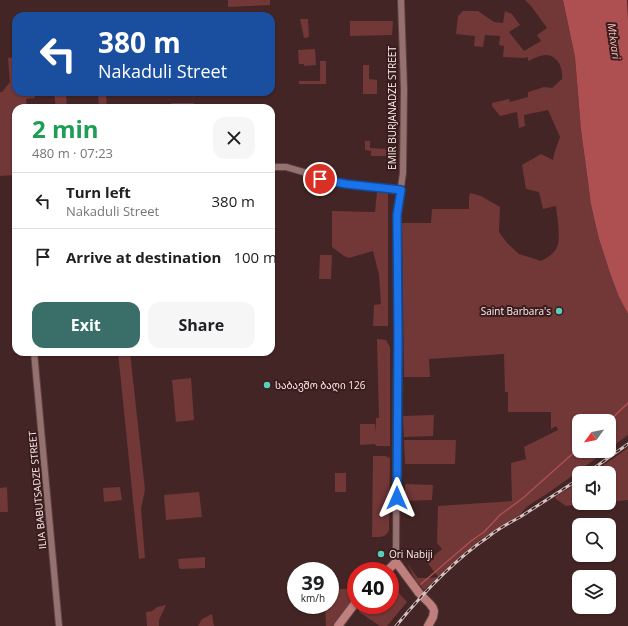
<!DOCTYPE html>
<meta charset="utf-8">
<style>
body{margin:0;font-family:"Open Sans","Noto Sans Georgian",sans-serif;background:#f6f6f6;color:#202124;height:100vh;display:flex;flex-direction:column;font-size:15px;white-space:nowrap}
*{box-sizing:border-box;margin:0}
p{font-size:13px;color:#757577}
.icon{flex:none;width:22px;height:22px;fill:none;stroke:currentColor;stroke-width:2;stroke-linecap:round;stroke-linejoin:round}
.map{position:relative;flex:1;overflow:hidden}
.panel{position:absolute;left:12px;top:104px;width:263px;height:252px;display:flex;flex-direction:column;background:#fff;border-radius:12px;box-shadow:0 1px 3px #0004}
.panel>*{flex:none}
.banner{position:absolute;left:12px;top:12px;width:263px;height:84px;border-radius:12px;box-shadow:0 1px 3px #0004;background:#1a4fa0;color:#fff;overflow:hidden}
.needle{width:26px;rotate:237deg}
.buttons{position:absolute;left:572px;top:414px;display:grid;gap:8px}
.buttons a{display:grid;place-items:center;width:44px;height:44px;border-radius:8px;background:#fff;box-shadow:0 1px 3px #0004;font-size:20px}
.speed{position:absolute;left:287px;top:562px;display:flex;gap:8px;font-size:20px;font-weight:700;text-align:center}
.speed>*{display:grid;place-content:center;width:52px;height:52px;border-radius:50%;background:#fff;box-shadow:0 1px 3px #0004;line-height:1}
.speed small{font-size:10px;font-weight:400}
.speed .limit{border:6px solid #d22;background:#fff;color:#111}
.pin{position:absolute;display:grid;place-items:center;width:34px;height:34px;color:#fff;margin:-17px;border:2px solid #fff;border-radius:50%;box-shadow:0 1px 4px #0007}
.me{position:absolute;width:44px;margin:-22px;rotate:0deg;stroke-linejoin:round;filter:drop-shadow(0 0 3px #0008)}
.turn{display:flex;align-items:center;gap:14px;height:84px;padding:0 20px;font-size:18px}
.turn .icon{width:52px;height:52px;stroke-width:2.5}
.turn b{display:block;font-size:28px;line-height:34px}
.round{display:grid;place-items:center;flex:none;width:42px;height:42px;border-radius:12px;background:#f6f6f6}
.headline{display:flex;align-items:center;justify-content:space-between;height:68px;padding:0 20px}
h1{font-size:24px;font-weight:700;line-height:30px;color:#1e9e55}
.primary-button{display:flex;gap:8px;margin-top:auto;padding:8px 20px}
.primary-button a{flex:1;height:46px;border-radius:12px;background:#3a6f69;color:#fff;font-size:16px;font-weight:700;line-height:46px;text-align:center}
.primary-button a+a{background:#f6f6f6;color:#202124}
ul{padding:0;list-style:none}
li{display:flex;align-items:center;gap:12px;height:56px;padding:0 20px;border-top:1px solid #e0e0e0}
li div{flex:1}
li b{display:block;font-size:15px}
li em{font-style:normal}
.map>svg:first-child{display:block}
</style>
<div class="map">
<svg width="628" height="626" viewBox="0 0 628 626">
<rect width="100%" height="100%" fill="#442525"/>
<!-- green -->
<path fill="#723737" d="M228,0H270V5L228,7Z
M525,0H563L575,57L581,130L588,183L599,239L610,273L619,297L628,314V435L609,449V421H579V451H606C587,465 568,479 548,493C540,499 527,504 521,514L480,540L463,554L424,590L416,581L407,563L414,573L418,578H430L438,577L427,562L442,549L437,543L438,506L512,501L511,463L526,459L524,447L558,430L556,426L551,429V412H508V392H505L504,354L429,359L430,377H404L402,223H431L432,209H469V197L470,193L481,196L500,207L499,232L507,243L519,254L541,261C547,258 554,254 557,247C561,237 557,217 556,206L543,209L539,192L526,189L522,165L541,154L553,160L554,154L560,137L548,110L524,115L525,126L519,128L517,112L500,116L492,106V103L509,99L510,102L528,97V92L544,87L552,88L562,79C563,69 559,56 546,55C540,55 533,59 528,61V57L524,58L503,57L504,46L499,45L500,36L485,35L483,47L474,46L475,36L456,34L458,16L463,11H478L494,22L503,23L505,11L512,14L520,25L509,32L524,51L541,41L537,35L547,28L531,6Z
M300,19H308L309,37L304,38Z
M350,21H393L392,35L350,36Z
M315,49L316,65L304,66V64H299L298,50Z
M16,57V92H34L35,98L26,99L27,108H16V175L0,176V92H2L10,82L8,58Z
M320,61H326V84H299V81H320Z
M363,65H369V79L377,80V94H363Z
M54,92H66L67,108H56Z
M98,92H106L107,108H99Z
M171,103H194V108H172Z
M365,141H370V148L387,149V156H371V151L365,150Z
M377,192L388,193V326H373L374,305L381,304L379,275L373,251L349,258L344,256L332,247V211L375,212Z
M320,255H332L331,279H319Z
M377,339L386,340L390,347V446H376L375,444L360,445V424H375L376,432V418H379Z
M118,352H130L145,490L141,509L145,558L139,559Z
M191,378L194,420L176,422L172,380Z
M434,415L433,436L404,437L403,416Z
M404,440H456L455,464H405Z
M628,448V500L609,502V473H592Z
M373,456H385L390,458L389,530C386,538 380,537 372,537Z
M335,473H346V492H335Z
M579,482V503H596L566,506L556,499L555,497Z
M405,484L433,485L432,500L405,501Z
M7,487L8,512H0V488Z
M120,487L122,500L104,502L103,488Z
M199,492L202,517L166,520L164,495Z
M205,557V568L180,569L179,567L178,559Z
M330,589H356V598L353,601L337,626H326L325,605H330Z
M397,591L407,602L387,626H380L359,612L360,607L362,605H390V597Z
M166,605L159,620V626H147L146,612L152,611L157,607Z
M212,614L214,626H198L202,619Z"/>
<!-- water -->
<path fill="#ae5052" d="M563,0H627L628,20V314L619,297L610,273L599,239L591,204L581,130L575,57Z"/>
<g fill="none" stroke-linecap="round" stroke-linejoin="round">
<!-- stream -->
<path stroke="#ae5052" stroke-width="1.5" d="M609,421L628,403
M421,584L471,541L484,532L500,515L523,498L579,448"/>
<defs>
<path id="minor" d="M271,167H286L307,173L324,180L346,184L401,190
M34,352L59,626
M396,562L397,336V215L403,173L404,89L401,0"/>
<path id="major" d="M387,571L396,562L419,593L430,604L433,608L434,611L433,617L428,626
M338,626L356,602"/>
</defs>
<!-- minor casing -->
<use href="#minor" stroke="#5c4344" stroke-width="8"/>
<!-- major casing -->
<use href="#major" stroke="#5c4344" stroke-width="10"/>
<!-- minor -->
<use href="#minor" stroke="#95716f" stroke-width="6"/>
<!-- major -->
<use href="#major" stroke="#c07f7d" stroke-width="8"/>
<defs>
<path id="rail" d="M587,473L628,444
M396,626C423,593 453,561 488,537C498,529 509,523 520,517C540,504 559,492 579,479"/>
</defs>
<!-- rail casing -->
<use href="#rail" stroke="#d4c3c3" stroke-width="3"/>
<!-- rail -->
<use href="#rail" stroke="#391c1b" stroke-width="1.5" stroke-dasharray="4.5" stroke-linecap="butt"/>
</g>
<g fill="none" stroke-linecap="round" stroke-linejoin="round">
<defs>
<path id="route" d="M320,179L346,184L401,190L397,215L398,336L397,498"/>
</defs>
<!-- route casing -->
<use href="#route" stroke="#114b97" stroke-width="10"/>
<!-- route -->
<use href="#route" stroke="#1a73e8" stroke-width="7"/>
</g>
<!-- markers -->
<g fill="#59cebe" stroke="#391c1b" stroke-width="1.5">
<circle cx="559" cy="311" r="4"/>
<circle cx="267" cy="385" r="4"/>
<circle cx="381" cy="554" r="4"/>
</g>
<g text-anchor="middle" stroke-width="4" stroke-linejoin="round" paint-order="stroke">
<!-- street labels -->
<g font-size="10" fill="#fdf0f0" stroke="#391c1b">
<text transform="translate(392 108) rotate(-90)" y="4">EMIR BURJANADZE STREET</text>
<text transform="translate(37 490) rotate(-95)" y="4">ILIA BABUTSADZE STREET</text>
</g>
<!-- poi labels -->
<g font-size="10" fill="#fdf0f0" stroke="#391c1b" text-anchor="start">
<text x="551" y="315" text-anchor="end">Saint Barbara's</text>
<text x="275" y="389">საბავშო ბაღი 126</text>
<text x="389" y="558">Ori Nabiji</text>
</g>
<!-- water labels -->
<g font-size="11" font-style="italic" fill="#f6c1bf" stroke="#391c1b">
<text transform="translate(614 41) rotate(82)" y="4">Mtkvari</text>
</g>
</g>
</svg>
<div class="buttons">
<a><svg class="needle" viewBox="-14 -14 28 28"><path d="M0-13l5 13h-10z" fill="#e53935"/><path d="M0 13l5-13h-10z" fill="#757577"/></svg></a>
<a><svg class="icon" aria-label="sound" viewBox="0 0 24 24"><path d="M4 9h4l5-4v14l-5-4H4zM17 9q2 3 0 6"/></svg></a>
<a><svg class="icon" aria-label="search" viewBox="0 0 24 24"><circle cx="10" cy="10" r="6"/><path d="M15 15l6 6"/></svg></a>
<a><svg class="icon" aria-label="layers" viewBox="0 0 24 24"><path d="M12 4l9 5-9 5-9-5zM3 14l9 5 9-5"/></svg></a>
</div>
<div class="speed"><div>39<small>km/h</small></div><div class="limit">40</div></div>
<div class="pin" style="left:320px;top:179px;background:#d93025"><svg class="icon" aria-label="arrive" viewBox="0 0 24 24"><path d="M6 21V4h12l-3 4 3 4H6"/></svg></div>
<svg class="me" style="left:397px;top:498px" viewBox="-20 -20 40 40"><path d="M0-17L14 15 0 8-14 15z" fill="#1a73e8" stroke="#fff" stroke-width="4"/></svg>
<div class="banner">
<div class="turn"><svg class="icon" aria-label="left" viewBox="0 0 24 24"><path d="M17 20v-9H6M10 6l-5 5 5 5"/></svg><div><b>380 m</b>Nakaduli Street</div></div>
</div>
<section class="panel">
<div class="headline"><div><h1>2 min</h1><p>480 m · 07:23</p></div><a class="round"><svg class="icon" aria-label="close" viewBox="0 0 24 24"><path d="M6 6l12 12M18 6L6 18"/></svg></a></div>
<ul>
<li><svg class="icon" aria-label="left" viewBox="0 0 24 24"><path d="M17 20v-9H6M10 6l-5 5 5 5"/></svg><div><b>Turn left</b><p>Nakaduli Street</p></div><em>380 m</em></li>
<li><svg class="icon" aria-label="arrive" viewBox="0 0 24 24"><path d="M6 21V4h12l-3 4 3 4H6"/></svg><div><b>Arrive at destination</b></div><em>100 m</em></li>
</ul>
<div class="primary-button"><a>Exit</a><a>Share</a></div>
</section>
</div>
